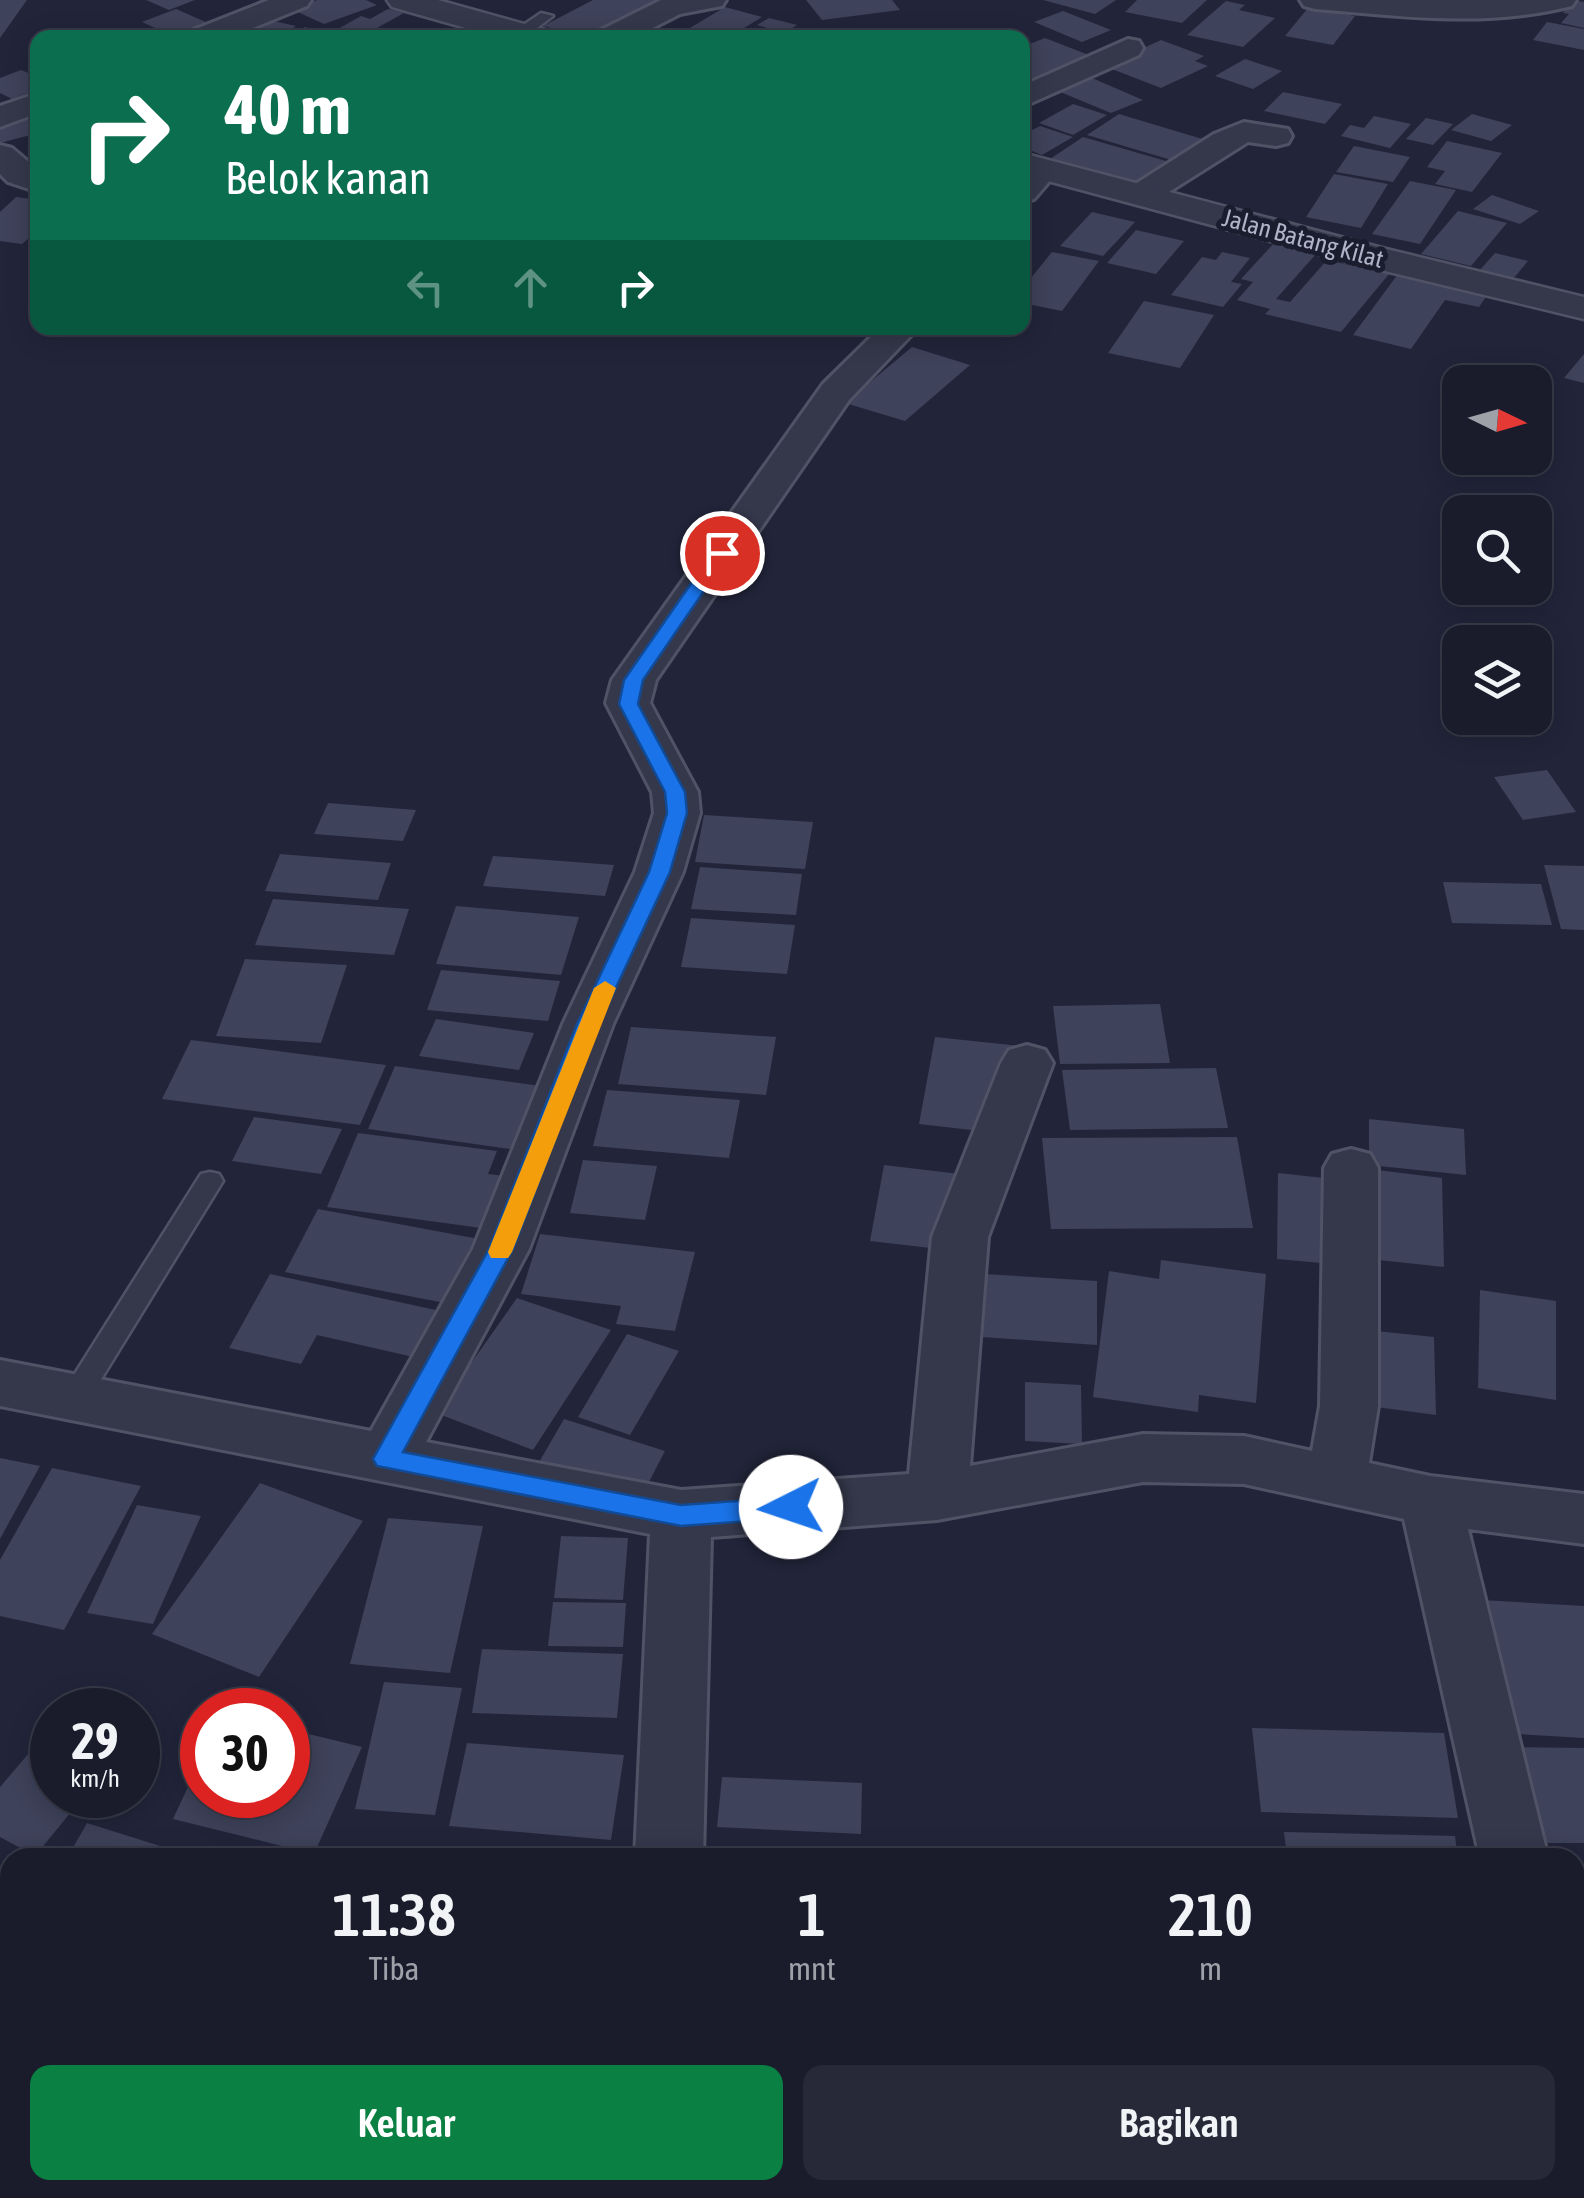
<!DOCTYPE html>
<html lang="id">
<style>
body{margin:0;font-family:"Asap Condensed",sans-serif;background:#272938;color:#f1f3f6;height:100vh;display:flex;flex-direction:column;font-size:38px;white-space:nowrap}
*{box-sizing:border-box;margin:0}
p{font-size:32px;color:#9fa1a9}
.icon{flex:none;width:55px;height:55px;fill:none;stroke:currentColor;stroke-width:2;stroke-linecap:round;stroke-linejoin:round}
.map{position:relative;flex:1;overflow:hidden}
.side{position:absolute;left:0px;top:1848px;width:1585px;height:352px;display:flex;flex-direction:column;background:#1a1c2c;border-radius:30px 30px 0 0;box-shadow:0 5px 25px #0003,0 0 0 2px #383a48}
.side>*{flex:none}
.guide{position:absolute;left:30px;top:30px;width:1000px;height:305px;border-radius:20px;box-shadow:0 5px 25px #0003,0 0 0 2px #383a48;background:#0b6e4f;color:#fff;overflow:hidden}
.needle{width:65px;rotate:95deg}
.buttons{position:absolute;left:1442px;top:365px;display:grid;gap:20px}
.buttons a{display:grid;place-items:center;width:110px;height:110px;border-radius:20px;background:#1a1c2c;box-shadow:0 5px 25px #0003,0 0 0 2px #383a48;font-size:50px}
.speed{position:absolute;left:30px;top:1688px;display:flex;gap:20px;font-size:50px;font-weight:700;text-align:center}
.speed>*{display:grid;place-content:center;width:130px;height:130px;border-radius:50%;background:#1a1c2c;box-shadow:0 5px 25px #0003,0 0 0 2px #383a48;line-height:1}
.speed small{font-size:25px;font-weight:400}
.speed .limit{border:15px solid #d22;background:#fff;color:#111}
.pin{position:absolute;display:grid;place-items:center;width:85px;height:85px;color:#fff;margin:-42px;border:5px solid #fff;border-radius:50%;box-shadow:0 2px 10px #0007}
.me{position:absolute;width:110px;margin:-55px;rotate:266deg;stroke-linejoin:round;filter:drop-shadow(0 0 8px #0008)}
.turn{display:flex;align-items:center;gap:35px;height:210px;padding:0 30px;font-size:45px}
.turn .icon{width:130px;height:130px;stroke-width:2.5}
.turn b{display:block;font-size:70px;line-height:85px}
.lanes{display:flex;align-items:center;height:95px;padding:0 30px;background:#0003;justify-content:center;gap:50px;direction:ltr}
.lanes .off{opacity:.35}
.eta{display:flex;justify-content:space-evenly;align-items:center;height:170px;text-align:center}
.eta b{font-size:60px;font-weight:600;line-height:70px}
.button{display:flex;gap:20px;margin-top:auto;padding:20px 30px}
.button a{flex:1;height:115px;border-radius:20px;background:#0b8043;color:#fff;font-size:40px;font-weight:600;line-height:115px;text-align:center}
.button a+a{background:#272938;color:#f1f3f6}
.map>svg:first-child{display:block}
</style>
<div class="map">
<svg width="1584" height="2198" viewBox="0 0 1584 2198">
<rect width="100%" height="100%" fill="#22253a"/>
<!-- building -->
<path fill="#3e425a" d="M0,0H27L0,38Z
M146,0H195L169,10Z
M317,0H366L377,5L324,24L291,9Z
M593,0H665L594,38L543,26Z
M806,0H892L900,10L822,20Z
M1043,0H1116L1095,14Z
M1137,0H1207L1182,23L1125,12Z
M1573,0L1584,2V28L1561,23L1569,14L1563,13Z
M1226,1L1245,5L1239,10L1275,18L1243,47L1187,35Z
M725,7L762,17L728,38H673Z
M1308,8L1355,16L1333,45L1285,36Z
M176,9L217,27L189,38H177L142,22Z
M388,9L404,13L359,38H285L305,27L329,34L361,16L370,19Z
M1063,11L1111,30L1082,42L1034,22Z
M260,18L296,26L277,38L237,31Z
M769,18L797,25L785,33L757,25Z
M1547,22L1584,29V50L1533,40Z
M1045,38L1094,57L1035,83L1022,78V47Z
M1161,40L1204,56L1195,61L1208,66L1161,88L1104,66Z
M1245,59L1282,71L1253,89L1215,76Z
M21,70L38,77V89L12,99L0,93V78Z
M1085,75L1143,100L1111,113L1053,89Z
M1283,92L1342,104L1325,124L1264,111Z
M1073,104L1107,115L1073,135L1039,123Z
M1119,114L1209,141L1178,162L1087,135Z
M1472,114L1512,125L1491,141L1451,130Z
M38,116V133L0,143V129Z
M1374,116L1411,124L1390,148L1341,136L1350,125L1364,128Z
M1426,118L1453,124L1433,145L1406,139Z
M1040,126L1073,137L1042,155L1022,147V135Z
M1083,137L1173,163L1138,189L1047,161Z
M1447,141L1502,153L1472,192L1435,184L1445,171L1427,167Z
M1354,146L1410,157L1393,182L1336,172Z
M1334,174L1388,184L1361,228L1306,217Z
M1410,181L1456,190L1420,244L1372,234Z
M1492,195L1539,211L1520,224L1473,209Z
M16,197L38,200V230L22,244L0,241V212Z
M1458,211L1507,223L1471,266L1421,254Z
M1092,212L1135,222L1103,256L1060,246Z
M1136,230L1184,241L1156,274L1107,263Z
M1275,242L1317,253L1276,299L1290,302L1327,260L1389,274L1341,332L1265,314L1270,309L1237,300L1253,282L1241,279Z
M1052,252L1099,261L1062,311L1022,303V289Z
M1222,252L1250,258L1231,282L1242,284L1223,307L1171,295L1202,257L1216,260Z
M1495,253L1528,261L1513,279L1479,271Z
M1398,274L1488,294L1479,307L1445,300L1411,349L1353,335Z
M1144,301L1214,315L1180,368L1108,353Z
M912,347L970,365L905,421L845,403Z
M1584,354V383L1564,378Z
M1547,770L1576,812L1523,820L1494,777Z
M328,803L416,810L403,841L314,834Z
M704,815L813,822L805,869L695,862Z
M280,854L391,863L378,900L265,891Z
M493,856L614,865L605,896L483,886Z
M1544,865L1584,866V930L1561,929Z
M700,867L802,874L796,915L691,909Z
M1443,882L1541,884L1552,925L1452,923Z
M273,899L409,909L394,955L255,945Z
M456,906L579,917L561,975L436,964Z
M691,918L795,925L787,974L681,967Z
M245,959L347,965L321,1043L216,1036Z
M441,970L560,981L548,1021L427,1010Z
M1160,1004L1170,1063L1060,1064L1053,1006Z
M436,1019L534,1033L519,1070L419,1056Z
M631,1027L776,1037L766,1095L618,1084Z
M935,1037L1020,1046L1016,1076L989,1132L919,1124Z
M191,1040L386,1065L360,1125L162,1099Z
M395,1066L541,1086L518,1150L368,1129Z
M1216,1068L1228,1128L1070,1130L1062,1070Z
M607,1090L740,1100L729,1158L593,1146Z
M254,1117L342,1129L321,1174L232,1161Z
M1369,1119L1464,1129L1466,1175L1369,1165Z
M358,1133L497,1151L488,1174L514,1177L496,1230L327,1207Z
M1237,1137L1253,1228L1051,1229L1042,1138Z
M583,1160L657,1166L645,1220L570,1213Z
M884,1165L960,1174L948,1250L870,1241Z
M1369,1169L1442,1178L1444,1267L1369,1259Z
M1278,1173L1333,1179V1264L1277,1259Z
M318,1209L479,1239L450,1304L285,1272Z
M540,1234L695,1252L675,1331L616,1324L621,1306L521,1294Z
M1161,1260L1266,1274L1256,1403L1199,1395L1198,1412L1093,1397L1109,1271L1159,1279Z
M270,1274L445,1312L422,1359L317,1335L301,1364L229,1348Z
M984,1274L1097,1281V1345L982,1337Z
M1480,1290L1556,1301V1400L1478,1388Z
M517,1298L611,1330L533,1450L436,1413Z
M1376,1331L1434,1337L1436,1415L1376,1407Z
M627,1334L679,1351L630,1435L578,1417Z
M1025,1382L1081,1385L1082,1444L1025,1441Z
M564,1419L665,1451L641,1497L538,1464Z
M0,1458L40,1466L0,1539Z
M52,1468L141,1486L64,1630L0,1616V1560Z
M260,1483L363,1521L259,1677L152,1634Z
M137,1505L201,1516L153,1624L87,1613Z
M388,1518L483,1526L450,1673L350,1664Z
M561,1536L628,1538L623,1600L554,1598Z
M1481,1600L1584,1606V1738L1501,1733Z
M553,1602L626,1603L623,1647L548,1646Z
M482,1649L623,1654L617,1718L472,1713Z
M384,1682L462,1688L435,1815L355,1809Z
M1252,1728L1444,1733L1458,1818L1261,1812Z
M288,1729L362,1747L314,1854L173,1819L202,1757V1795H288Z
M47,1732L52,1735V1795H85L35,1856L0,1837V1787Z
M467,1743L624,1755L611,1840L449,1826Z
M1513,1747L1584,1748V1843H1534Z
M722,1777L862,1783L861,1834L717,1827Z
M87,1823L195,1857V1858H67Z
M1284,1832L1455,1836L1458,1858H1287Z
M720,1847L814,1855V1858H719Z
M1575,1872H1584V1964H1576L1575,1959Z
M774,2190H924L925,2198H775Z
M1302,2190H1554L1558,2198H1289L1287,2193Z"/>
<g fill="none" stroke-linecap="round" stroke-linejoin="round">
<defs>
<path id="service" d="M541,13L553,16L526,36H516V30Z
M210,1172L219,1174L223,1181L84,1407L74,1410L64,1407L60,1399L64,1391L201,1174Z"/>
<path id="minor" d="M269,0H311L307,6L228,38H184L188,32Z
M661,0H726L722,6L680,14L633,38H593L597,32Z
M1300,0H1576L1572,6C1485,28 1402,16 1315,9L1304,6Z
M1128,39L1139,41L1143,48L1139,55L1022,107V86Z
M38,93V113L0,127V106Z
M1244,122L1288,129L1292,136L1288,143L1276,146L1248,142L1153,202H1129L1124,195L1129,188L1214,134Z
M0,145L12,148L38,170V192L8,182L0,174Z
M1042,160L1054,163L1059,170L1034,199L1022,202V171L1030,163Z
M880,328H918L849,400L656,680L650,703L698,792L700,813L683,872L613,1024L529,1249L426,1442L681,1490L909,1474L932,1237L1001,1063L1009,1050L1027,1045L1045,1050L1053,1063L988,1237L970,1466L1143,1434L1244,1436L1312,1451L1320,1406L1324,1168L1332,1154L1351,1149L1370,1154L1378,1168V1406L1369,1463L1430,1476L1584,1494V1544L1468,1529L1548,1858H1480L1404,1519L1244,1484L1143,1482L937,1520L711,1537L703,1858H635L650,1534L0,1406V1360L371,1431L473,1249L563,1024L635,872L654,813L652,792L606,703L612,680L823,384Z
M0,2073L10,2075V2147L0,2145Z
M1575,2080L1584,2084V2190L1575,2187Z
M320,2190H419L423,2198H324Z
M661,2190H737V2198H661Z
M1198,2190H1274L1277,2198H1201Z"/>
<path id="tertiary" d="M387,0H438L549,31L554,38H501L392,7Z
M1022,153L1382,248L1584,297V319L1360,265L1022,174Z"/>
</defs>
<!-- service casing -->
<use href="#service" stroke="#505365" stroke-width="5"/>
<!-- minor casing -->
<use href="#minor" stroke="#505365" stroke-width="6"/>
<!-- tertiary casing -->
<use href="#tertiary" stroke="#505365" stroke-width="5"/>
<!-- service -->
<use href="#service" fill="#35384b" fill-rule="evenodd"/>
<!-- minor -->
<use href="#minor" fill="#35384b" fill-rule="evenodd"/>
<!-- tertiary -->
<use href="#tertiary" fill="#35384b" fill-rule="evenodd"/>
</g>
<!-- route -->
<path fill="#1a73e8" stroke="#114b97" stroke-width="2.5" d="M722,548L730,553L643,680L638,704L685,792L687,813L670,872L599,1024L513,1249L403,1452L681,1505L791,1497L800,1500L804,1507L800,1515L791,1518L681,1526L377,1466L373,1459L489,1249L577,1024L649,872L667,813L665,792L619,704L624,680L715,549Z"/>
<!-- slow -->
<path fill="#f59e0b" d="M605,981L616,988L512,1252L508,1258H491L488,1252L594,988Z"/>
<g text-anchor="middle" stroke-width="10" stroke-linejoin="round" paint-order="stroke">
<!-- far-street labels -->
<g font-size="25" fill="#b0b3c7" stroke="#1b1d2f">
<text transform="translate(1303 238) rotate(15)" y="9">Jalan Batang Kilat</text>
</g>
</g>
</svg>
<div class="buttons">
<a><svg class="needle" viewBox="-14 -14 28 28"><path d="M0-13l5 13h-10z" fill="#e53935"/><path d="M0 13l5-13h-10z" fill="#9fa1a9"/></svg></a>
<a><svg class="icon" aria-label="search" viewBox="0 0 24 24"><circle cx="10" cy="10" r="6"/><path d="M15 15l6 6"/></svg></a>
<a><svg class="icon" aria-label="layers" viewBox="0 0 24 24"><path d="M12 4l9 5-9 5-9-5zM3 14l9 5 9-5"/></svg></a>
</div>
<div class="speed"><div>29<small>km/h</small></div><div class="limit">30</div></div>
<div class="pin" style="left:722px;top:553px;background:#d93025"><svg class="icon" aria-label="arrive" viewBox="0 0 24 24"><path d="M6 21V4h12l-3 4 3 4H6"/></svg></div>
<svg class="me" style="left:791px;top:1507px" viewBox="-20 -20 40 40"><circle r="19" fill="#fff"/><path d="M0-13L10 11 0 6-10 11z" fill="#1a73e8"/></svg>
<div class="guide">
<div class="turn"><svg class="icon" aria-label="right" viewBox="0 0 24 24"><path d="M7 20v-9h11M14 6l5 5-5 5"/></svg><div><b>40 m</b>Belok kanan</div></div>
<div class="lanes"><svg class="icon off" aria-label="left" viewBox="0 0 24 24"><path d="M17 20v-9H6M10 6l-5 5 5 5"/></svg><svg class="icon off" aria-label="ahead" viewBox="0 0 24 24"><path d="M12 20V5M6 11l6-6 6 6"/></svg><svg class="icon" aria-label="right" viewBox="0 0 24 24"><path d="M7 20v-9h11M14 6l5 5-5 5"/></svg></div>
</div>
<section class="side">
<div class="eta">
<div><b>11:38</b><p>Tiba</p></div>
<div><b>1</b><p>mnt</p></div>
<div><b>210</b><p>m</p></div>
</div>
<div class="button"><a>Keluar</a><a>Bagikan</a></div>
</section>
</div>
